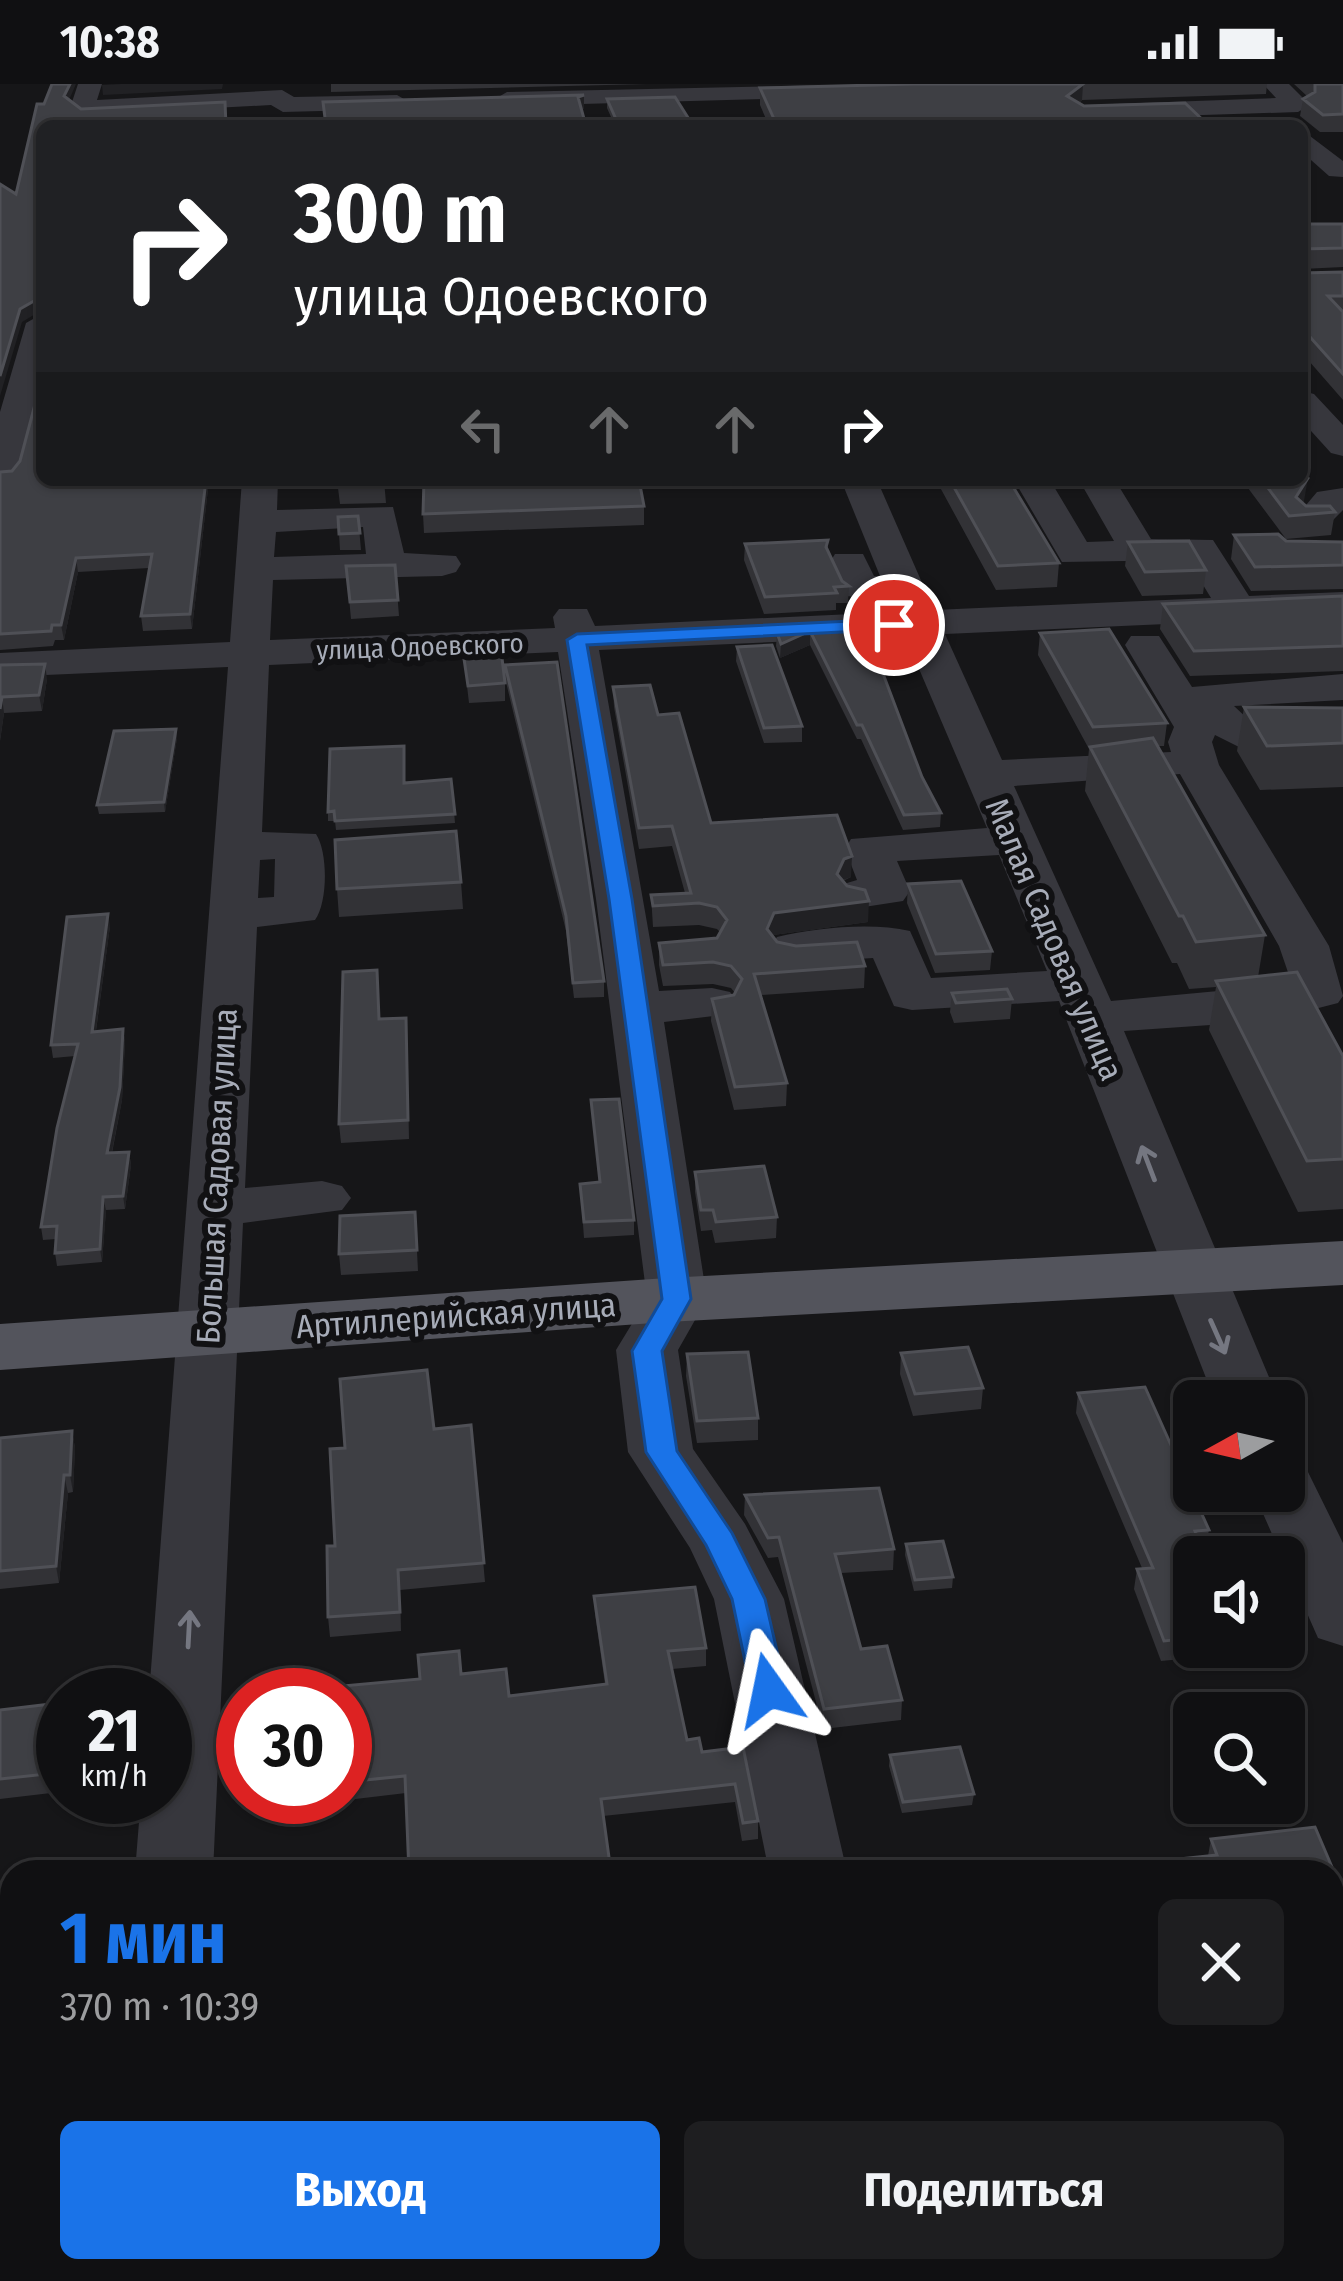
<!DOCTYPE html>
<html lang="ru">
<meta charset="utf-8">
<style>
body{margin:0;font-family:"Fira Sans Condensed",sans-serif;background:#1e1e20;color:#f1f3f6;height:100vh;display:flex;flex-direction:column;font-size:45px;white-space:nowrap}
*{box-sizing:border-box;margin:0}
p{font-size:39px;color:#9c9d9f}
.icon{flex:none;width:66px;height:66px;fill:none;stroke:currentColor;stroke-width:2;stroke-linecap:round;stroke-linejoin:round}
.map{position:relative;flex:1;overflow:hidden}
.sheet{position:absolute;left:0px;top:1776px;width:1344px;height:423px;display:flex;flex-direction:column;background:#101012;border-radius:36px 36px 0 0;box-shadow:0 3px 9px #0004,0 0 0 3px #303032}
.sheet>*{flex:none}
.hud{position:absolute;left:36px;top:36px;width:1272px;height:366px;border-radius:18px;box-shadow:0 3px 9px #0004,0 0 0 3px #303032;background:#202124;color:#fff;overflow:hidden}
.needle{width:78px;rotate:262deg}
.buttons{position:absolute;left:1173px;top:1296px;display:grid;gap:24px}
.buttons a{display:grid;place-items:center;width:132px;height:132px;border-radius:18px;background:#101012;box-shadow:0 3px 9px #0004,0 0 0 3px #303032;font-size:60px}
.speed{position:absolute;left:36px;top:1584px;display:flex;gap:24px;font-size:60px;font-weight:700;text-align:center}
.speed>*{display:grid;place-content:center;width:156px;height:156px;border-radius:50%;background:#101012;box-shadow:0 3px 9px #0004,0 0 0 3px #303032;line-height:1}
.speed small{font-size:30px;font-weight:400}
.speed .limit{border:18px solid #d22;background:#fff;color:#111}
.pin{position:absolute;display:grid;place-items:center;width:102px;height:102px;color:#fff;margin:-51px;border:6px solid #fff;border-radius:50%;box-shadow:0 3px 12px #0007}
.me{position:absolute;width:132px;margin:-66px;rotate:348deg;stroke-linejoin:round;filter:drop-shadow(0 0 9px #0008)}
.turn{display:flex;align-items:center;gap:42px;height:252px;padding:0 60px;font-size:54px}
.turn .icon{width:156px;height:156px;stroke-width:2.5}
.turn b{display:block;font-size:84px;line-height:102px}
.lanes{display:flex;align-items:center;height:114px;padding:0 60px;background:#0003;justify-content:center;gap:60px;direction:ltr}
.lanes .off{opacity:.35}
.round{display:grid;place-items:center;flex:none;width:126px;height:126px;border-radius:18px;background:#1e1e20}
.summary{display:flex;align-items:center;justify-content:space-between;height:204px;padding:0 60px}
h1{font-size:72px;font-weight:700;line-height:90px;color:#1a73e8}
.primary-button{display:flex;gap:24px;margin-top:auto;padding:24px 60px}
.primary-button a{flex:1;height:138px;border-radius:18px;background:#1a73e8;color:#fff;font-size:48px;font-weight:700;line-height:138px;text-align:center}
.primary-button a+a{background:#1e1e20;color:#f1f3f6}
.status{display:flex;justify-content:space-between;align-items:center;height:84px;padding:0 60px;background:#101012;direction:ltr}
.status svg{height:33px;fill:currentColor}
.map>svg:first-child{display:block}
</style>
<div class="status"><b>10:38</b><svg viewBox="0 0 49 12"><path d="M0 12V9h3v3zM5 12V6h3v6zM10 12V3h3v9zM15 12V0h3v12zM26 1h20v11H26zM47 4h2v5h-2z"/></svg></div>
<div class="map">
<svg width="1343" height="2197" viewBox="0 0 1343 2197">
<rect width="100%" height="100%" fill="#161618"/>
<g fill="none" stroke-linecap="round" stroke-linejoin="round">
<!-- minor -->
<path fill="#37373d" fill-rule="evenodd" d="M78,0H102L97,16L282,6L294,13L397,11L409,18L397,25L283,28L271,21L82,31L70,24Z
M1263,0H1289L1310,21L1298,28L1112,34L1100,27L1112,20L1276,14Z
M834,1L846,8L843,13L507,22L495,15L507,8Z
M1302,46L1343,77V93L1329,92L1302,68Z
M42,230V297L18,388L13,396L0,399V328L26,239Z
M1302,307L1314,310L1343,341V372L1331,369L1302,337Z
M242,396H278L277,426L393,423L404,469L456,472L461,480L456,488L442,492L273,496L270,556L555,544L553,533L559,525H587L595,542L895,528L890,515L845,512L830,478L835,470H863L874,492H880L841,396H877L934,526L1211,514L1188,476L1062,478L1014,396H1050L1087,458L1114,457L1079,396H1115L1151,455L1213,456L1249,512L1343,508V532L945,550L1002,676L1171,668L1168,658L1174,643L1125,561L1131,552H1159L1192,603L1343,590V616L1234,622L1250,637H1343V663H1239L1215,651L1212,658L1219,681L1329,862L1343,912L1338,919L1268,937L1124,947L1279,1317H1215L1059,917L912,926L894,922L873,874L795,879L777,875L770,864L777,853C816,844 871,838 910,847L931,894L1047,887L999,771L897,777L910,807L903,817L864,823L847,819L840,809L847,799L857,796L845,765L851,755L987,744L905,552L599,566L659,907L712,904L730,908L738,919L730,930L664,938L707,1215L678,1266L693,1365L745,1440L784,1515L847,1788H769L714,1515L690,1464L628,1368L616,1266L647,1215L596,815L558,568L269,581L262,748L316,750C328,768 328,818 315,836L257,843L245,1104L322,1097L342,1102L351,1114L342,1126L243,1139L213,1788H135L141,1713H165V1611H149L228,583L0,593V569L230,558ZM363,443L366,470L274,473L276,448ZM1180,690L1279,862L1292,900L1111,917L1014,702ZM275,775L274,813L258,814L260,776Z
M1343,404V426L1328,441H1302L1296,433L1317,408Z
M1284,1379L1307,1386L1343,1459V1562L1318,1554L1253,1407H1284Z
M105,2187H195V2197H105Z
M855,2187H945L947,2197H857Z"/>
<!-- major -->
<path fill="#53545c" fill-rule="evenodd" d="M1343,1157V1201L667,1238L0,1286V1240L667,1194Z"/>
</g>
<!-- wall -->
<path fill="#323236" d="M331,0H647L331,8Z
M914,0H1267L1266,10L1082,16L1079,19L1084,22L1209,42H765L766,35L760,21V4Z
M1294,0H1343V48H1320L1300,32L1303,15L1307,12Z
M607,15L692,40V42H615L607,24Z
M1302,133L1305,140H1343V183L1302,185Z
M1343,188V316L1302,269V189Z
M0,388L42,396H209L192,545L143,547L141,532L149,484L78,488L64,556H55L53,562L0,566Z
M337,396H384L386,419L340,420Z
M936,396H1009L1059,479L1057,503L996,506Z
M1242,396H1302L1304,417L1302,419L1306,422L1335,428L1331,451L1286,455Z
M644,422V441L424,449L423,430Z
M358,432L361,466H340L338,433Z
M1234,451L1286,457L1343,458V505L1251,507L1231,475Z
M828,456V466L842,497L849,502L848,519H836V526L764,530L744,476L745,460Z
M1128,458L1206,486L1203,510L1142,512L1125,482Z
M395,481L399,532L351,535L346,482Z
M1343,512V587L1190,592L1160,545L1163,520Z
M852,545L922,693L941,729L940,743L903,746L861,655H857L810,561L780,574L776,562L777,549Z
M1040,549L1167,639L1164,662H1158L1265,851L1258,893L1343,972V1125L1298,1128L1209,946L1216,903L1189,905L1177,879H1172L1085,707L1089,665L1038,571Z
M737,563L802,642V658L764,659L736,577Z
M463,568L505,599V617L469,619Z
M0,581L47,595L42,627L4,629L0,657Z
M505,581L604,897V913L574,914L566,847L505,594Z
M613,603L658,631L711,739L851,793L843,797L868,838L773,851L772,852L777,858L865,882L864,904L761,911L787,999L786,1022L734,1026L711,937L712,915L734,911L735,909L731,904L713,900L663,902L659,881V859L717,854L720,848L717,845L699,841L653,843L651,811L685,809L672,762L639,765L614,623Z
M1244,623L1343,624V703L1260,706L1237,667Z
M176,645L177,654L165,728L99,730L97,721Z
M451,695L455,739L336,746L335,737H328V728L405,699Z
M461,798L463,825L339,833L337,805Z
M908,800L992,867L990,886L935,889L907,819Z
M110,842L96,947L123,945L125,958L122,1016L112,1069L129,1068L131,1081L125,1125L106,1126L102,1178L57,1182L55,1169L56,1155L43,1156L41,1143L75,972L53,974L51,961Z
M952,909L1012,915L1010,935L954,939L950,928Z
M380,935L407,952L409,1055L341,1059L339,1040Z
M591,1016L634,1136V1151L584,1154L580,1100L599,1098Z
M695,1088L777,1133L776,1154L715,1159L712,1146L701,1147L695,1108Z
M415,1128L418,1187L341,1191L339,1170Z
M901,1269L983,1304L981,1325L913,1332L900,1290Z
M687,1270L758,1334V1356L697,1359L686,1292Z
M1078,1309L1209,1446L1205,1465L1194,1473V1563H1234L1233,1570L1161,1577L1134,1505L1137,1485L1142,1484L1076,1329Z
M471,1341L485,1498L400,1506L401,1547L330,1553L328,1533L345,1364L434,1345Z
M72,1347L75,1364L73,1408L68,1409L59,1499L0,1505V1354Z
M745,1411L894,1465L893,1486L841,1489L861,1565L902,1616L901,1636L823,1645L778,1473L768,1474L744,1431Z
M906,1460L953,1493L952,1504L914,1507L905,1471Z
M594,1512L706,1564V1582L672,1585L687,1656L702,1668L743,1663L758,1737V1755L742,1757L735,1718L603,1732L406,1709L347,1716L345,1699V1611L461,1590L509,1612L605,1600L595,1530Z
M0,1626L55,1639L51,1709L0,1715Z
M890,1671L974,1710L972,1721L902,1729L889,1682Z
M1315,1743L1343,1809L1339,1825L1332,1826V1788H1092L1093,1784L1208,1772L1211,1755Z
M12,1828V1913L0,1915V1829Z
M1343,1886V2016L1332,1988V1887Z"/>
<!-- shaded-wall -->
<path fill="#212124" d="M70,0H76L66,23L64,12Z
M121,0H223L222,5L103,11L102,1Z
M1083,0L1082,16L1066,30L1067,12Z
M584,11V25L578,27V13Z
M41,213L42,226L22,238L0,312V292L20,225Z
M1308,394L1304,417L1295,431L1296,413Z
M206,396H209L192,545L190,530Z
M76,474L78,488L64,556L61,541Z
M810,547V561L780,574L781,560Z
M45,580L47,595L42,627L39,611Z
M2,613L4,629L0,657V625Z
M176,645L177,654L165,728L164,718Z
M852,772L851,793L843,796L837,790L844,775Z
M869,817L868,838L773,851L766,866L767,845L774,829Z
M108,830L110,842L94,960L92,948Z
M123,945L125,958L122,1016L109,1082L107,1069Z
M129,1068L131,1081L125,1125L123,1112Z
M103,1113L106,1126L102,1178L100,1165Z
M72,1347L75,1364L73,1408L70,1391Z
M64,1391L68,1409L59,1499L56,1482Z
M51,1620L55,1639L51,1709L47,1690Z"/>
<!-- building -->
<path fill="#3e3f44" stroke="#4f5056" stroke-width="3" d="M52,0H70L64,12L81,25L225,18L226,42H42V235L41,213L20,225L0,292V100L16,110L37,20H44Z
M914,0H1083L1067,12L1084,22L1185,19L1209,42H770L766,35H774L760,4Z
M1315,0H1343V30L1323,31L1303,15L1315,8Z
M584,11L578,13L586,42H326L323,18Z
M675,13L692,40H680V42H619L607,15Z
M1302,133L1305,140H1343V164L1302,165Z
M1343,188V212H1328L1343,228V290L1302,244V189Z
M42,294V396H206L190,530L141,532L152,470L76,474L61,541H52L51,547L0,550V388L12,387L20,377Z
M1302,386L1308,394L1296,413L1306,422H1330L1335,428L1289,432L1262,396H1302Z
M338,396H384L385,400L339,401Z
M424,396H639L644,422L423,430Z
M950,396H1009L1059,479L998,482Z
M358,432L360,449L339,450L338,433Z
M1278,450L1286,457L1343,458V481L1255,483L1234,451Z
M828,456L826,463L842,497L849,502L834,503L837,509L765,513L745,460Z
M1189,457L1206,486L1145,488L1128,458Z
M395,481L398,516L350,518L346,482Z
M1343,512V562L1194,567L1163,520Z
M852,545L864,572L876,571L922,693L941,729L904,731L862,641H857L810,547L781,560L777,549Z
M1109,545L1167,639L1093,643L1040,549Z
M772,561L802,642L764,644L737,563Z
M501,566L505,599L468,602L463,568Z
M557,578L604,897L573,899L566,832L505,581Z
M45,580L39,611L2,613L0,625V581Z
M650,601L658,631L679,629L711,739L837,731L852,772L844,775L837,790L847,802L865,806L869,817L774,829L767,845L777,858L796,862L857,858L865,882L754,890L787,999L735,1003L712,915L734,911L742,895L731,882L713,878L663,881L659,859L717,854L727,836L717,823L699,819L653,822L651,811L691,809L672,742L639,744L613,603Z
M1244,623L1343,624V659L1267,662Z
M176,645L164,718L97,721L114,647Z
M1153,654L1265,851L1196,858L1183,832H1179L1090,663Z
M404,662V699L451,695L455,730L335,737L334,727L328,728L330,665Z
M456,747L461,798L337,805L335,756Z
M961,797L992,867L936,870L908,800Z
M108,830L92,948L123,945L120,1003L107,1069L129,1068L123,1112L103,1113L100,1165L55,1169L57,1142L41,1143L57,1044L78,960L51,961L67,833Z
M377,886L379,935L406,934L408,1036L339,1040L343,888Z
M1297,888L1343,972V1075L1307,1077L1216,897Z
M1007,905L1012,915L956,919L952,909Z
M619,1015L634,1136L584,1138L580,1100L600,1098L591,1016Z
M764,1082L777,1133L716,1138L713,1126H701L695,1088Z
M415,1128L417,1166L339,1170L340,1132Z
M968,1263L983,1304L915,1310L901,1269Z
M748,1268L758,1334L697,1337L687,1270Z
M427,1286L434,1345L471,1341L484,1479L398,1486L400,1528L328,1533L327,1462H335L330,1365L345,1364L340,1295Z
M1145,1303L1209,1446L1195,1447L1206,1473H1194V1554L1164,1557L1137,1485L1153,1484L1078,1309Z
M72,1347L70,1391H64L56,1482L0,1487V1354Z
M879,1404L894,1465L835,1470L861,1565L887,1562L902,1616L824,1625L779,1453L768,1454L745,1411Z
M943,1457L953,1493L915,1496L906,1460Z
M695,1503L706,1564L668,1567L687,1656L699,1654L702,1668L743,1663L758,1737L743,1739L735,1700L601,1715L611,1788H409L405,1692L345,1698V1611H343L342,1602L420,1595L418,1571L459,1567L461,1590L506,1585L509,1612L607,1600L594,1512Z
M51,1620L47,1690L0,1695V1626Z
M960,1663L974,1710L903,1718L890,1671Z
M1315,1743L1343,1809L1332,1810V1788H1094L1093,1784L1217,1771L1211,1755Z
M940,1780L943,1788H878Z
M12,1828V1890L0,1892V1829Z
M1343,1886V1984L1337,1968L1332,1969V1887Z
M327,2187H571V2197H327Z"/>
<!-- one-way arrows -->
<defs><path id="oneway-shaft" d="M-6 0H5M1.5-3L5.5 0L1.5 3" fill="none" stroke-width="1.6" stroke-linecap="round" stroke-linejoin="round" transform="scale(3)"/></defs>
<g stroke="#757781">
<use href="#oneway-shaft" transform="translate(1148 1079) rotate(-111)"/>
<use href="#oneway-shaft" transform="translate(1218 1253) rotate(66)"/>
<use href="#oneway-shaft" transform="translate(189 1545) rotate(-87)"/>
</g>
<!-- route -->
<path fill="#1a73e8" stroke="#114b97" stroke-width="3" d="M894,535L901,537V545L587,561L632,815L691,1215L662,1267L677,1367L732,1449L765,1515L786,1606L781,1616L769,1619L756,1616L751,1606L732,1515L706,1461L646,1368L632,1267L662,1215L609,815L567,556L577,550Z"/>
<g text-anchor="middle" stroke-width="12" stroke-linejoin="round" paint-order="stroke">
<!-- far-street labels -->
<g font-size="27" fill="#a7acb8" stroke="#111113">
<text transform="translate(420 563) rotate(-2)" y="9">улица Одоевского</text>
</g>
<!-- street labels -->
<g font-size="33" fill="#a7acb8" stroke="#111113">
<text transform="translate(1055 855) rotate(67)" y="12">Малая Садовая улица</text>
<text transform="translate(216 1092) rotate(-87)" y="12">Большая Садовая улица</text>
<text transform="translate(456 1231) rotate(-4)" y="12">Артиллерийская улица</text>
</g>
</g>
</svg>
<div class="buttons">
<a><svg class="needle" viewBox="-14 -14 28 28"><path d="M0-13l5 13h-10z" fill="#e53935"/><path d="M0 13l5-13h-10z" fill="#9c9d9f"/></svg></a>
<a><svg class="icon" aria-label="sound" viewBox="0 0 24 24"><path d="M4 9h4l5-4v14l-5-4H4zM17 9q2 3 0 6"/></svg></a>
<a><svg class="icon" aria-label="search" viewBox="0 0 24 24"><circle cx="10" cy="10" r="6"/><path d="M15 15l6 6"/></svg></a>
</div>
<div class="speed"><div>21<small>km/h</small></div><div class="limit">30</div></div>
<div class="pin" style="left:894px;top:541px;background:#d93025"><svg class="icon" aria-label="arrive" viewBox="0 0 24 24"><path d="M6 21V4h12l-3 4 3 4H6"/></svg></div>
<svg class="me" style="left:769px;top:1606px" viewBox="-20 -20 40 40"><path d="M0-17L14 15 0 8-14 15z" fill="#1a73e8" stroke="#fff" stroke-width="4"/></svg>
<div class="hud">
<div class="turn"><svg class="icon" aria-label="right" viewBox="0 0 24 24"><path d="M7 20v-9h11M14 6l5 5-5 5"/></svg><div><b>300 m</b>улица Одоевского</div></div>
<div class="lanes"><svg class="icon off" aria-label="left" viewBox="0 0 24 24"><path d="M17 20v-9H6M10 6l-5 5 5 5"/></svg><svg class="icon off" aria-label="ahead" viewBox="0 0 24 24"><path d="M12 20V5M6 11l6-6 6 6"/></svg><svg class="icon off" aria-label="ahead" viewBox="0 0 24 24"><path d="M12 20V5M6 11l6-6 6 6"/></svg><svg class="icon" aria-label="right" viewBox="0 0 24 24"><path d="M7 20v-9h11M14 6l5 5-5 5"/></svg></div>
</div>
<section class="sheet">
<div class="summary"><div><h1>1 мин</h1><p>370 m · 10:39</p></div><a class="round"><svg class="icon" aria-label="close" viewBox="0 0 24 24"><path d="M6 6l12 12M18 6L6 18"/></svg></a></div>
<div class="primary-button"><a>Выход</a><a>Поделиться</a></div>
</section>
</div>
